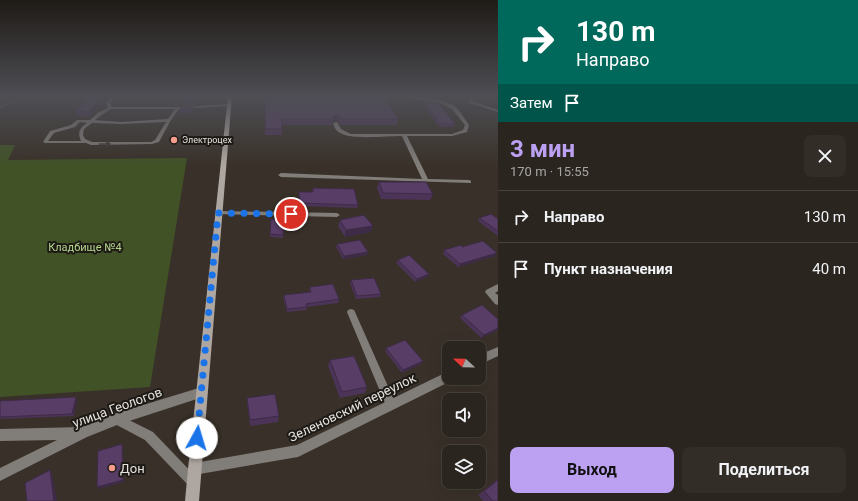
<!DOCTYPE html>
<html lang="ru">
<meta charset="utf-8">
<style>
body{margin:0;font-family:Roboto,sans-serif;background:#332d28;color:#f1f3f6;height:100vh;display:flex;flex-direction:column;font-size:15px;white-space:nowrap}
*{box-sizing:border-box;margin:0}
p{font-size:13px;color:#a6a5a4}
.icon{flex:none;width:22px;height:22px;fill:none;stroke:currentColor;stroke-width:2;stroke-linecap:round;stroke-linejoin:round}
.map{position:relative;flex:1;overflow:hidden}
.panel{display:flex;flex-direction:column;background:#2b251f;width:360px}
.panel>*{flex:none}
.top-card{background:#00695c;color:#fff;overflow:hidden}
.needle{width:26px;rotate:292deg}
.fabs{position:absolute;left:442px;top:341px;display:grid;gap:8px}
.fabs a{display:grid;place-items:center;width:44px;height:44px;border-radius:8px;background:#2b251f;box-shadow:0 4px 16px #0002,0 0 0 1px #47423d;font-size:20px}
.pin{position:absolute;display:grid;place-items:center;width:34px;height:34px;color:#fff;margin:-17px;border:2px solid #fff;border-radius:50%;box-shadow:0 1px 4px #0007}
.me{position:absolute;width:44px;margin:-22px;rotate:6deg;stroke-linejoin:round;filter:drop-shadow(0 0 3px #0008)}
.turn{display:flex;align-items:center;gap:14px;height:84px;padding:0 12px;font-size:18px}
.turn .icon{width:52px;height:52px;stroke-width:2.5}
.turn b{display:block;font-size:28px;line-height:34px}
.then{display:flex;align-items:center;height:38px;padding:0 12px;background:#0003;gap:8px;font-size:15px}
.round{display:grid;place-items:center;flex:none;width:42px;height:42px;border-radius:8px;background:#332d28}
.overview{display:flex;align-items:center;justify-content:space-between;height:68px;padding:0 12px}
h1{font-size:24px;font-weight:700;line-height:30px;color:#bca0f2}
.button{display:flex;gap:8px;margin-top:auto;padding:8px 12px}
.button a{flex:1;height:46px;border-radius:8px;background:#bca0f2;color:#111;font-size:16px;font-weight:700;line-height:46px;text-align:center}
.button a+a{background:#332d28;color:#f1f3f6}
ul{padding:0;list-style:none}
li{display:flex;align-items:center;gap:12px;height:52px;padding:0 12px;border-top:1px solid #47423d}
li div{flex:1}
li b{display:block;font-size:15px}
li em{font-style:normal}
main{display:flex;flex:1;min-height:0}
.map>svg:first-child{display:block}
</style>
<main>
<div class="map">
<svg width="498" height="501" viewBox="0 0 498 501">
<rect width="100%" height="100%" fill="#393129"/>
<!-- green -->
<path fill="#415227" d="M0,145H15L8,160L187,158L150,387L0,397Z"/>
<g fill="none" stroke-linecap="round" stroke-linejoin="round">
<!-- path -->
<path stroke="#97918b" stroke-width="1.5" stroke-dasharray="1.5 2" stroke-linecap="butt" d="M0,107L27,96"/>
<!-- lane -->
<path fill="#817d79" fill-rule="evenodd" d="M112,96H116L110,103L112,107H184L228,104L230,105L228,106L179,109L171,120L159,142L152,144L91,145L86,143H45L43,142L50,131L71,125L77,120H90L99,112L108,108L106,103ZM111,109H175L168,119L121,122L95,120L103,114ZM80,122L87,123C80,128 77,132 81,141H48L54,133L75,127ZM166,122L155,140L151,142H92L85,139L83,135L84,129L92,123L121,124Z
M397,96C409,95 446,99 456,107C461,112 465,120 469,125L467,132L452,136H407L428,179L469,180L471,181V183L281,177L278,175L281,173L422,179L402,136C387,136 351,140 340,133C336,131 334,127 333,123L337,122L341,129L351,134H452L463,130L465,125L452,109L440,103Z
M468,96H472V101L498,110V112L469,103Z
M218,211L337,213L340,215L337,217L216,214L215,213Z
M351,309L354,310L355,312L395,402L396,405L395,408L391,410L387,408L347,312L348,310Z
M117,414L153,432L197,478L199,482L197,486L193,488L189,486L145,440L113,423L112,419L113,415Z"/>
<!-- street -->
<path fill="#817d79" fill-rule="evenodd" d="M498,284V291L495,293L498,295V305L495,304L485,292L486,290Z
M498,347V356L479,365V355Z
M449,371V378H453V380L298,457L194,475L190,473L188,469L190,465L194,463L297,445Z
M202,387L206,388L208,392L206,396L117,425L87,437L0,481V468L57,440L0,441V429L82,427L117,413Z"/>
<!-- secondary -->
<path fill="#aea6a0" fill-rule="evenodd" d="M228,96H232L199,501H185L188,469Z"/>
</g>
<!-- wall -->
<path fill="#4c3458" d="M91,96H105L106,100L90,117L77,116L75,111Z
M199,96L195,105L184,106L183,103Z
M265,96L324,97L398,119L397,125H340L337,121L332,122V125H282V135H265Z
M424,101L455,124L454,127H439L423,104Z
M193,107V110L192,113H180L179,110Z
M379,182L433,194L430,200L381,199L377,188Z
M313,188L358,205L357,208L299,206V192H312Z
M479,218L498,219V236L478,221Z
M271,219L284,220L283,238L270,237Z
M340,220L371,232L345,237L338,226Z
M337,244L367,255L343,259L336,247Z
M462,247L495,256L458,267L443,254L444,250Z
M398,260L427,277L415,282L396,263Z
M351,280L381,294L380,297L356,299L350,283Z
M310,287L339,299L338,303L307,307L306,310L287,312L283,298L284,295L310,292L309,290Z
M462,315L498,319V330L481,338L460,318Z
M386,348L423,361L421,364L402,373L385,351Z
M330,360L367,387L365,393L340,398L328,366Z
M76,397L77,400L74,416L0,419V401Z
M247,398L279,416L278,422L250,426L247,403Z
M498,479V501H483L478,495Z"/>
<!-- shaded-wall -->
<path fill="#3e2b47" d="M104,96H105L106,100L90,117L88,112Z
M198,96H199L195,105V102Z
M338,115L337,121L332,122L333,116Z
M373,226L371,232L345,237L346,230Z
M368,252L367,255L343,259L344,256Z
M497,253L495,256L458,267L460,264Z
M429,274L427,277L415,282L417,279Z
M498,328V330L481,338L484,335Z
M423,361L421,364L402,373L403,370Z
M76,397L77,400L74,416L72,414Z
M122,444L123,447L124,482L99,489L97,487Z
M50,470L52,473L57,501H54Z"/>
<!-- building -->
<path fill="#583d66" stroke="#3e2b47" d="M91,96H104L88,112L75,111Z
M186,96H198L195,102L183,103Z
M265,96H323L324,97L326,96H384L398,119H341L338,115L333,116V119H282V129H265Z
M424,101L438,102L455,124H440Z
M193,107L191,110H179L181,108Z
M379,182H426L433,194L383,193Z
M313,188L354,189L358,205L300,203L299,192H313Z
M491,214L498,219V231L479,218Z
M364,215L373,226L346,230L340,220Z
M271,219L284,220L283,235L270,234Z
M360,240L368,252L344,256L337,244Z
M483,241L497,253L460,264L444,250L461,245L462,247Z
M409,255L429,274L417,279L398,260Z
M374,278L381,294L357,296L351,280Z
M333,284L339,299L306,304L307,307L287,309L284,295L311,292L310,287Z
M482,305L498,319V328L484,335L462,315Z
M405,340L423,361L403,370L386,348Z
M354,356L367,387L342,392L330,360Z
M275,394L279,416L250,420L247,398Z
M76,397L72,414L0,417V401Z
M122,444L123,480L97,487L98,451Z
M50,470L54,501H27L25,483Z
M498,480V501H493L484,491Z"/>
<!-- one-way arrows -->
<defs><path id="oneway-solid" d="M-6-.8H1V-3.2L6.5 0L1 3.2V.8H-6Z"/></defs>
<use fill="#403d39" href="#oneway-solid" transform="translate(105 144) rotate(-1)"/>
<!-- sky -->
<linearGradient id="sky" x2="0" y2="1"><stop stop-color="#1f1b17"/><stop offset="0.58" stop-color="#4e4e54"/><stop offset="1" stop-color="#4e4e54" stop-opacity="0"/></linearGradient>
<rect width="498" height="166" fill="url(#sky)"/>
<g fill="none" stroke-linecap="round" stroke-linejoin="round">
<!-- route -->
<path stroke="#1a73e8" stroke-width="7" stroke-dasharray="0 12.6" d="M197,438L218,213L291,214"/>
</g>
<!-- markers -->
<g fill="#f49d8c" stroke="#1d1a16" stroke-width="1.5">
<circle cx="174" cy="140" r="4"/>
<circle cx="112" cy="468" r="4"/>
</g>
<g text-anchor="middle" stroke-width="4" stroke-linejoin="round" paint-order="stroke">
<!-- far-poi labels -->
<g font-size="9" fill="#e6e1dc" stroke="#1d1a16" text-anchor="start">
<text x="182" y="143">Электроцех</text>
</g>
<!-- park labels -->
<g font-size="11" fill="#b5d58b" stroke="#1d1a16">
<text x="85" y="251">Кладбище №4</text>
</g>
<!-- near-street labels -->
<g font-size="13" fill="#e6e1dc" stroke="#1d1a16">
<text transform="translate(117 407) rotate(-20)" y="5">улица Геологов</text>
<text transform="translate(352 407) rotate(-26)" y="5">Зеленовский переулок</text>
</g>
<!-- near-poi labels -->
<g font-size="13" fill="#e6e1dc" stroke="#1d1a16" text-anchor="start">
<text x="120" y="473">Дон</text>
</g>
</g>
</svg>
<div class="fabs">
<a><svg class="needle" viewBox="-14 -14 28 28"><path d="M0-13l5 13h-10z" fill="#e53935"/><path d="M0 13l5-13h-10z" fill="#a6a5a4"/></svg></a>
<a><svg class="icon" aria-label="sound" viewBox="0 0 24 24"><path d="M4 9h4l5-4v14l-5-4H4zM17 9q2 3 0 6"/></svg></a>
<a><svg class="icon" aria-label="layers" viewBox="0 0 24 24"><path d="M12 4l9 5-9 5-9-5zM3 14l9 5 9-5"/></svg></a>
</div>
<div class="pin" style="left:291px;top:214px;background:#d93025"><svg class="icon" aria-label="arrive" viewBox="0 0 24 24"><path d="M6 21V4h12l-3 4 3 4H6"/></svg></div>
<svg class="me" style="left:197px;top:438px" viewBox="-20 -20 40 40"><circle r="19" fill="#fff"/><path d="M0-13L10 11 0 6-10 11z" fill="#1a73e8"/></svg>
</div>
<section class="panel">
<div class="top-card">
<div class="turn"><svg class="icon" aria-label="right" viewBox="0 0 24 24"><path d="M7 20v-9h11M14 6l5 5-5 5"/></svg><div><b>130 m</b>Направо</div></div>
<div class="then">Затем<svg class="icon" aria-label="arrive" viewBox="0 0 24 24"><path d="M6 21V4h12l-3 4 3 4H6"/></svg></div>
</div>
<div class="overview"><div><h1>3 мин</h1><p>170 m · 15:55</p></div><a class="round"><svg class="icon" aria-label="close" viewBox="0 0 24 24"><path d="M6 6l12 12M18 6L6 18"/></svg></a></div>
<ul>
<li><svg class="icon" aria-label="right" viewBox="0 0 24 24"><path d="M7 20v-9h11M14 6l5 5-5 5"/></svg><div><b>Направо</b></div><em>130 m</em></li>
<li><svg class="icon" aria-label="arrive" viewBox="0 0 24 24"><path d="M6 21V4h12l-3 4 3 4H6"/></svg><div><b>Пункт назначения</b></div><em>40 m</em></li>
</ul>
<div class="button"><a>Выход</a><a>Поделиться</a></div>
</section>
</main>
